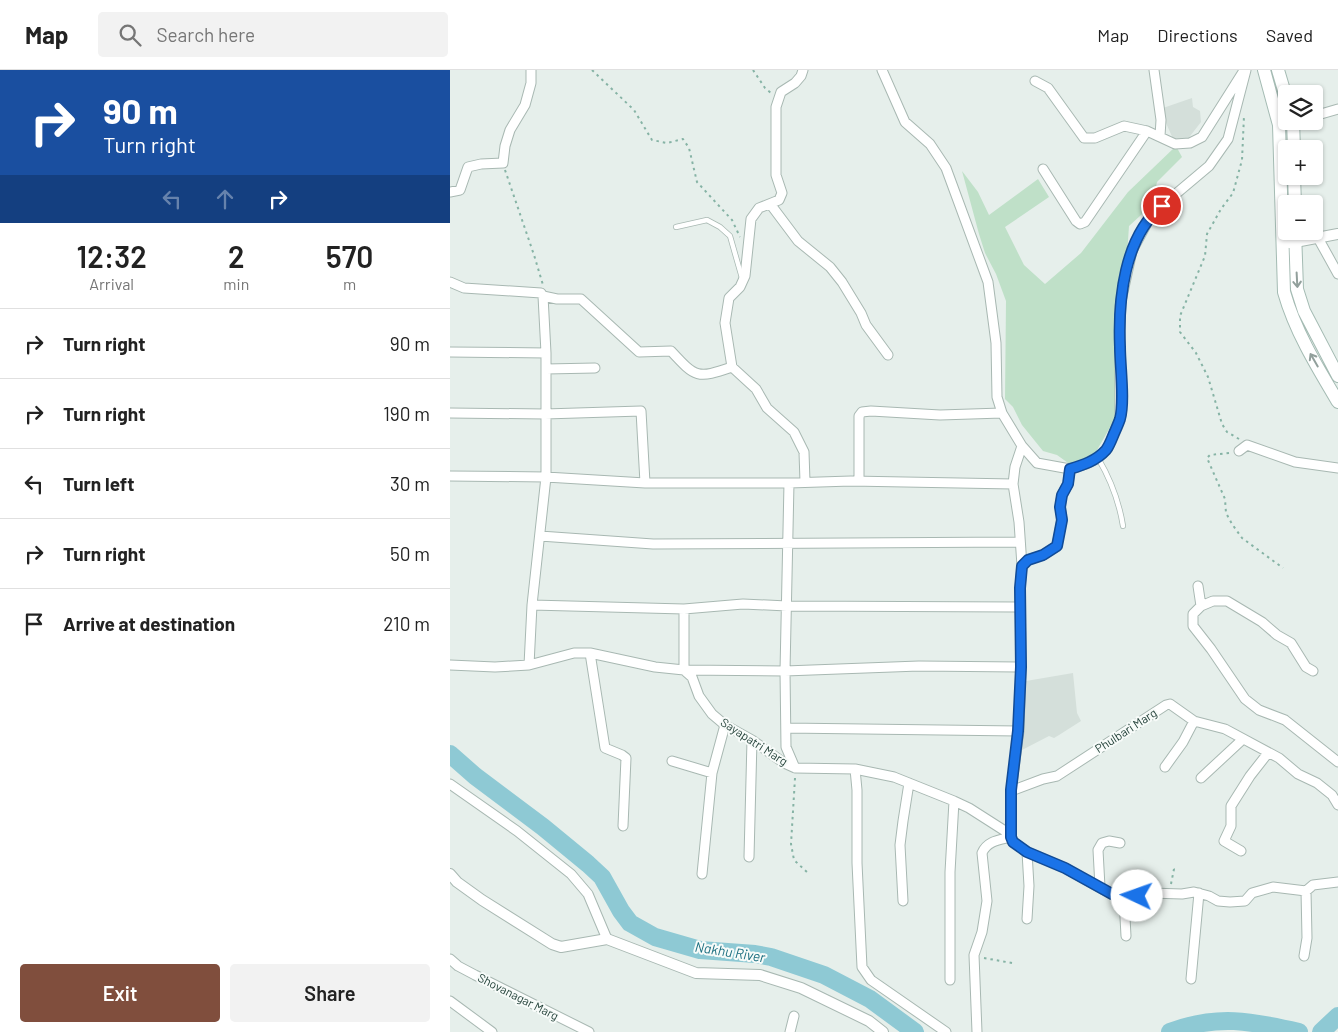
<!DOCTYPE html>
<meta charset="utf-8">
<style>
body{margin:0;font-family:Barlow,sans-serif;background:#f2f2f2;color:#222;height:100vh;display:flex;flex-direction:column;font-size:19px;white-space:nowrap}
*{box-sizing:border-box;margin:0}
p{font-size:16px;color:#767676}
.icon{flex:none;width:28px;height:28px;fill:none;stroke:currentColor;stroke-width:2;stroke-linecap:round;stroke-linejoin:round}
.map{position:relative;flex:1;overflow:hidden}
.sheet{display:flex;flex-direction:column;background:#fff;width:450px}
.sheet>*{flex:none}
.hud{background:#1a4fa0;color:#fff;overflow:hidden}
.buttons{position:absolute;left:828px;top:15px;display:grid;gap:10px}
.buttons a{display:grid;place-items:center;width:45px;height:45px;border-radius:5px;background:#fff;box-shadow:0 1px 4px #0004;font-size:25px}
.pin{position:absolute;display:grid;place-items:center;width:42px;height:42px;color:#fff;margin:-21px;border:2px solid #fff;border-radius:50%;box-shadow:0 1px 5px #0007}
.me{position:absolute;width:55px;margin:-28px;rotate:273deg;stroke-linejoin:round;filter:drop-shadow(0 0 4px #0008)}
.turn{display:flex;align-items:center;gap:18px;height:105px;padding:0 20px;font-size:22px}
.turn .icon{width:65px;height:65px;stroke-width:2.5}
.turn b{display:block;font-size:35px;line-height:42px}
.lanes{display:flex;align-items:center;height:48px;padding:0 20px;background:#0003;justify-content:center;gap:25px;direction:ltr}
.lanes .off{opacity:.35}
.eta{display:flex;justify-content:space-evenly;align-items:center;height:85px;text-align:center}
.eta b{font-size:30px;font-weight:600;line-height:35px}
.button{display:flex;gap:10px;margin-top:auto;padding:10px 20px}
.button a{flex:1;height:58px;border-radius:5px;background:#804e3d;color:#fff;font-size:20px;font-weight:600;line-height:58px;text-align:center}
.button a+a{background:#f2f2f2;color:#222}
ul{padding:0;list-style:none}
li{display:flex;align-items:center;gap:15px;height:70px;padding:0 20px;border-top:1px solid #e0e0e0}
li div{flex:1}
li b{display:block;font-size:19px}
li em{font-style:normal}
header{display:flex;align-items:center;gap:30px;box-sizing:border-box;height:70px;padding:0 25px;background:#fff;border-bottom:1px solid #e0e0e0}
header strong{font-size:24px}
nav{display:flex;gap:28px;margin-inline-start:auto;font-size:18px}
.search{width:350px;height:45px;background:#f2f2f2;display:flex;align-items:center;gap:12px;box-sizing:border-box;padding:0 18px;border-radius:5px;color:#767676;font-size:19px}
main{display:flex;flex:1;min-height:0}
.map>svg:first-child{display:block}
</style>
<header>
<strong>Map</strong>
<div class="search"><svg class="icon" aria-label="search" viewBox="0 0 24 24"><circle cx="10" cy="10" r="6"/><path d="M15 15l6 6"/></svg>Search here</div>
<nav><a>Map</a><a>Directions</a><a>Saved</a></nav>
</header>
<main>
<section class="sheet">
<div class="hud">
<div class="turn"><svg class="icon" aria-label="right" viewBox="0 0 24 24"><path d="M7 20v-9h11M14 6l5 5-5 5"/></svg><div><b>90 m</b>Turn right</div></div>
<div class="lanes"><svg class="icon off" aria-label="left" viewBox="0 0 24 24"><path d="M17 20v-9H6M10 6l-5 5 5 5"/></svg><svg class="icon off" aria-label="ahead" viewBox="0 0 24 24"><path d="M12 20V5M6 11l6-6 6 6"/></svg><svg class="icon" aria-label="right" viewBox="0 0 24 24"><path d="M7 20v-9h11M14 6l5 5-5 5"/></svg></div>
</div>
<div class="eta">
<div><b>12:32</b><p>Arrival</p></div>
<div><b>2</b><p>min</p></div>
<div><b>570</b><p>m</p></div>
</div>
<ul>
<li><svg class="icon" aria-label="right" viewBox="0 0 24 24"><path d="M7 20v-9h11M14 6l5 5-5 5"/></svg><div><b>Turn right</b></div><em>90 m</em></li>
<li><svg class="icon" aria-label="right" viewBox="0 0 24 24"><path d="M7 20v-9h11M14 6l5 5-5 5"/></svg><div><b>Turn right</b></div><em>190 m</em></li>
<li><svg class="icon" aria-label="left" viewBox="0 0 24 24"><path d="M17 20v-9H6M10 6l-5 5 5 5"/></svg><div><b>Turn left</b></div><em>30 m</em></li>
<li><svg class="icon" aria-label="right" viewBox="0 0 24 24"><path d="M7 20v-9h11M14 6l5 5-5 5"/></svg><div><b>Turn right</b></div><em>50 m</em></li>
<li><svg class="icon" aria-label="arrive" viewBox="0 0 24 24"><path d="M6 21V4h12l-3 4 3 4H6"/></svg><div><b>Arrive at destination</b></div><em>210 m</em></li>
</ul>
<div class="button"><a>Exit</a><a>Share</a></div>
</section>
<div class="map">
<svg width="888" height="962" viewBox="0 0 888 962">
<rect width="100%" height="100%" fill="#e6efeb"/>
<!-- built -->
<path fill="#d4dfda" d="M742,28L743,37L750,41L751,52L737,70L724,71L716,53L713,38Z
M623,603L627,643L631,651L609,665L604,668L599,666L572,680L576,611Z"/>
<!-- green -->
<path fill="#bfe0c8" d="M726,76L732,87L707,112L702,135L679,156L666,347L643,387L621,395L607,385L593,381L572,355L563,337L555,329L556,231L546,204L535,183L529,164L512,101L528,122L539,145L588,109L599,127L555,157L574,195L595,214L631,183L678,122Z"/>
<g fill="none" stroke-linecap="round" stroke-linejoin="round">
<!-- river -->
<path stroke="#8ec9d4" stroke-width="18" d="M0,684L25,706L93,757L138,794L152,807L171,841L180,853L205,867L250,880L305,884L321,887L374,905L420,929L465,962
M720,962C767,944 801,951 849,962
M871,962L888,946"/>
<defs>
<path id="service" d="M226,157L257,150L270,157L280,166L292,208
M648,388C661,410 669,431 673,456"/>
<path id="minor" d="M353,0L351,6L345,13L331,22L326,37V105L332,123L329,130L309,138L301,149L295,206L290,217L279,228L275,253L282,297L306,319L317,338L344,362L354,382L355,412
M432,0L455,52L480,74L496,98L538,212L546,273L547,327L552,343L572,376L565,397L563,414L569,452L572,496L570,518L571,597L569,661L561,721V767C549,770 537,771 532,783L537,831L532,862L524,885L527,962
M704,0L711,50L710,66
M585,11L598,18L634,68H645L674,56L697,61
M864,46L888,39
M593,99L626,151L630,154L635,152L697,61L725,74L740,73L752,67L793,2
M0,122L10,120L18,97L31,94L53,93L55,76L60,60L75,35L81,13V0
M321,135L348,171L380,197L392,212L411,243L416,255L438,285
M868,168L888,204
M0,212L14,218L91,223L93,226L107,229H131L189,282L221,281C246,308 247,309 282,297
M0,282L96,283
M96,299L145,298
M0,343L95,344L191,341L195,413
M572,376L587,393L620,399L636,394L648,388L658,378L670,348V236L682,181L702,144L759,96L778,69L796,0
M789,381L797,375L845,392L888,398
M0,406L96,407L195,413H339L401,411L563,414
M409,411V346L412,342L421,341L490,345L552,343
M339,413L335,601L336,677L345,698
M90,466L203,474L570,472
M572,496L577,490L593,485L607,476L612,449L610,437L612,425L618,414L620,399
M748,516L751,536L743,544V556L761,579L795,629L809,640L835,650L888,692
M82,535L234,539L293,534L337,536L570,537
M751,536L763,531H777L812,552L827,565L841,573L856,597L863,601
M234,539V600L335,601L469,596L571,597
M140,583L155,678L172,685L176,688L173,756
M0,595L45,597L79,595L124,583H140L205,597L234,600L242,607L249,626L262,644L275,655L302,670L334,693L345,698L405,699L444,707L504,731L519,738L555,761L563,772L577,782L615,798L661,824L674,829L700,823L732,824L744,822L759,826L768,831L780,832L795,831L802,823L823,817L856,821L863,815L888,812
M79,595L82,535L96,407V283L93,226
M336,658L569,661
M222,691L262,703
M715,697L733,672L744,651
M405,699L407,720V793L412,897L421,910L496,962
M751,708L793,669
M0,714L67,761L121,804L138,824L157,869
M561,721L593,709L607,706L716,635L720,634L744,651L775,659L829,688L848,704L867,713L882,725L888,735
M791,781L774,771L781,756V736L800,706L818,683
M577,782L579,816L577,849
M299,787L302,670
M252,804L262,703L275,655
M650,817L648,780L652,773L659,771L670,773
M674,829L676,866
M453,831L450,775L453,751L459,713
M854,886L857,868L856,821
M0,889L8,896L25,905L139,962
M741,909L749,823
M500,910V802L504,731
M0,931L42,962
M340,962L344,946"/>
<path id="tertiary" d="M840,173L888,164
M0,804L7,812L32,830L102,874L111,877L157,869L246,903L310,905L351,918L419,951L433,962"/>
<path id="secondary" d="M814,0L829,55L834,222C845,261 867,297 888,332
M828,0L836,27
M843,51L844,79
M844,106L845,134
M845,161L847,219L854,241L888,306"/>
</defs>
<!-- service casing -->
<use href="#service" stroke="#a8b8b2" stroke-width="6"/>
<!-- minor casing -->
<use href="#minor" stroke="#a8b8b2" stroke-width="11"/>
<!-- tertiary casing -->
<use href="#tertiary" stroke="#a8b8b2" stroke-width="12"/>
<!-- secondary casing -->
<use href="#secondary" stroke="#a4bbb3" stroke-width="14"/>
<!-- path -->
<path stroke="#86b3a5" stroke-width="2" stroke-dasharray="2.5 4" stroke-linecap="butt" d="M142,0L184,40L202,70L217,73L233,69L239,78L247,112L282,150L290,167
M303,0L315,18L321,23
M55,100L84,185L93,215
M789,369L777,362L772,354L758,307L746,283L730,262V246L755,186L757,164L771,139L783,123L792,90L794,46
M779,383L760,385L757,388L775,429L776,443L782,454L792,468L833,498
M345,708L341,774L344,790L359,804
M721,814L724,799L722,797
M534,888L562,893"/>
<!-- service -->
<use href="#service" stroke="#fff" stroke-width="4.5"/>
<!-- minor -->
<use href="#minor" stroke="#fff" stroke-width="9"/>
<!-- tertiary -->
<use href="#tertiary" stroke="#fff" stroke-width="10"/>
<!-- secondary -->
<use href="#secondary" stroke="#fff" stroke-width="12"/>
</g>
<!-- one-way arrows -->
<defs><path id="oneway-shaft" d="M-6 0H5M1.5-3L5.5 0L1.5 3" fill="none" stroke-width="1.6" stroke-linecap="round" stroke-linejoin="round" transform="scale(1.25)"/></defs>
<g stroke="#92a09c">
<use href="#oneway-shaft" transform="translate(847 210) rotate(87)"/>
<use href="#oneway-shaft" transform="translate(864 290) rotate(-120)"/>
</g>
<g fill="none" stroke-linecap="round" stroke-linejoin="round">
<defs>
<path id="route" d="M687,826L674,829L662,824L615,798L577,782L563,772L561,767V720L568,661L571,597L570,518L572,496L578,490L593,485L607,476L612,450L610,437L612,425L618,414L620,399C633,395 646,391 656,380C659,376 661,371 663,366C665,361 668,355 670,349C675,331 670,296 670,277C668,230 674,167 712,136"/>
</defs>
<!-- route casing -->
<use href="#route" stroke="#114b97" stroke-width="12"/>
<!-- route -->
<use href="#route" stroke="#1a73e8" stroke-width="9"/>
</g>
<g text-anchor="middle" stroke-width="4" stroke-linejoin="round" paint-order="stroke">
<!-- street labels -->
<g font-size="12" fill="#24423a" stroke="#f7fbf9">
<text transform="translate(676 661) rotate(-33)" y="4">Phulbari Marg</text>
<text transform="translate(304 672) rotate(33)" y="4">Sayapatri Marg</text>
<text transform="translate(68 927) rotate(27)" y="4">Shovanagar Marg</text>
</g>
<!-- water labels -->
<g font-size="14" font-style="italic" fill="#1c6f80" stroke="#f7fbf9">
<text transform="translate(280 882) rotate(9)" y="5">Nakhu River</text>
</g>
</g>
</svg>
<div class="buttons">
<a><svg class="icon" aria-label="layers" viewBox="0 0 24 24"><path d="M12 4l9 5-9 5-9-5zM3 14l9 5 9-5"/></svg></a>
<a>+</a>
<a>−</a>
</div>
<div class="pin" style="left:712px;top:136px;background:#d93025"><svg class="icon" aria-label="arrive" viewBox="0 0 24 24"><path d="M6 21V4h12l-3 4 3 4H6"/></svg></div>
<svg class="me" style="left:687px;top:826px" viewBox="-20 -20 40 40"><circle r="19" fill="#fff"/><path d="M0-13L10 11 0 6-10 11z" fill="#1a73e8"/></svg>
</div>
</main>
